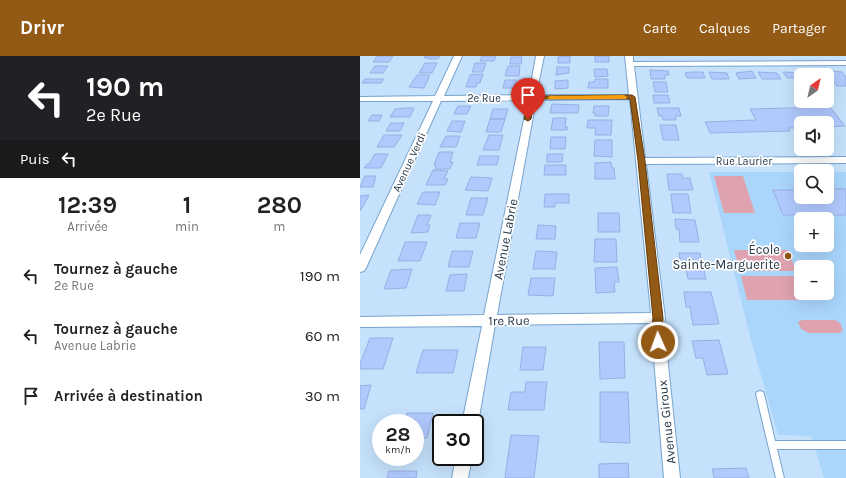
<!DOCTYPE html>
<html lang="fr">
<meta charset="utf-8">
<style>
body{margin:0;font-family:Karla,sans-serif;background:#f6f6f6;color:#222;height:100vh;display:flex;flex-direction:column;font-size:15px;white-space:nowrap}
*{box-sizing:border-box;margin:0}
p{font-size:13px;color:#767676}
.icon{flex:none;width:22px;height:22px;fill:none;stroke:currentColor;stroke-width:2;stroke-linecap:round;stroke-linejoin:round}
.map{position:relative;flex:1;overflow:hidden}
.sheet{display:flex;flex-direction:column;background:#fff;width:360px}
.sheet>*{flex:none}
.top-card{background:#202124;color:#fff;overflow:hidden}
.needle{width:26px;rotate:34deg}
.fabs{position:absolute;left:434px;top:12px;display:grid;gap:8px}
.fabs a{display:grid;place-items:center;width:40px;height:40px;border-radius:6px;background:#fff;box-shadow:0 4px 16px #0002;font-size:20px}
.speed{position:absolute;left:12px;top:358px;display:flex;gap:8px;font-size:20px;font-weight:700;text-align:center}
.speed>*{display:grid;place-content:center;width:52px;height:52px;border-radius:50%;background:#fff;box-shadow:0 4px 16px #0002;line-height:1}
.speed small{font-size:10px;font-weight:400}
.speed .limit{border:2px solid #111;border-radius:6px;background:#fff;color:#111}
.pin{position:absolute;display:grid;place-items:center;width:34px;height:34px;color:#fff;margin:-41px -17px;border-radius:50% 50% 50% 0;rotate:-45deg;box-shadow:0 0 4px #0007}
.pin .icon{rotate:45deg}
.me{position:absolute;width:44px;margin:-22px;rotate:358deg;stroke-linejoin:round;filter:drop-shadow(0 0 3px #0008)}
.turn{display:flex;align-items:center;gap:14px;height:84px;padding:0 20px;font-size:18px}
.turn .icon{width:52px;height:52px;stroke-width:2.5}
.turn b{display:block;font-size:28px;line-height:34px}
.then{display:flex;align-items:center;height:38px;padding:0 20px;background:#0003;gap:8px;font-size:15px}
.eta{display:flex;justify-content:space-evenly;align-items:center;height:68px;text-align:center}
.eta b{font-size:24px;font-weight:700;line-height:28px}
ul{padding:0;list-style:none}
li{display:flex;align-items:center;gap:12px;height:60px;padding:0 20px}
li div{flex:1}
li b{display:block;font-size:15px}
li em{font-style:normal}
header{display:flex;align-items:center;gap:24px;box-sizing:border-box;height:56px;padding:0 20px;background:#925a14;color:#fff}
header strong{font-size:19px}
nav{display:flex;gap:22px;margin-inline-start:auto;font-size:14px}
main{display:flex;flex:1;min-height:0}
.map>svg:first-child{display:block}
</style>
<header>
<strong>Drivr</strong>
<nav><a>Carte</a><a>Calques</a><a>Partager</a></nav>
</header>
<main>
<section class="sheet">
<div class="top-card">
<div class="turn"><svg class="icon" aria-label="left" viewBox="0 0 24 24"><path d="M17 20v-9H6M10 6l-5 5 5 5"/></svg><div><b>190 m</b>2e Rue</div></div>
<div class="then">Puis<svg class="icon" aria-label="left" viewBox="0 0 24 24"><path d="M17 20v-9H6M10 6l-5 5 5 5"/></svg></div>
</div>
<div class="eta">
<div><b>12:39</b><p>Arrivée</p></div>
<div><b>1</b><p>min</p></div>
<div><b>280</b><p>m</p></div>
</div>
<ul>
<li><svg class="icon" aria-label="left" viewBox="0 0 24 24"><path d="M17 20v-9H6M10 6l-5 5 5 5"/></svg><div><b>Tournez à gauche</b><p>2e Rue</p></div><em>190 m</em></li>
<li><svg class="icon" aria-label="left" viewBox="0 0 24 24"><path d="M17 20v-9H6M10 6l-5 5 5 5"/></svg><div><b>Tournez à gauche</b><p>Avenue Labrie</p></div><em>60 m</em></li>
<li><svg class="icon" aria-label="arrive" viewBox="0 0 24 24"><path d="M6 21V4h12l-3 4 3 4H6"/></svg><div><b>Arrivée à destination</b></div><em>30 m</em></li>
</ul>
</section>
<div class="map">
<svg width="486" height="422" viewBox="0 0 486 422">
<rect width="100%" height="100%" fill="#c5e1fb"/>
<!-- built -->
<path fill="#aad6fc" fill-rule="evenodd" d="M349,116H441V141H467V116H486V422H464L451,380L418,379L392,288ZM441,163H467V189H441ZM441,211H467V237H441Z"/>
<!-- green -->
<path fill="#dea3af" d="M354,120H383L395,157H364Z
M374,194H428L436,215H380Z
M381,220H437L441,229V237H444L446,244H387Z
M442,264H475L480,267L483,274L480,277H449L441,273L438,266Z"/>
<!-- building -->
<path fill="#b1c9fd" stroke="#97afe2" d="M17,0H33L29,6H13Z
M65,0H80L78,3H68L69,2H64Z
M122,0H136L134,5H120Z
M210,0V7H198V1Z
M235,0H249V6H235Z
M151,1H162L161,8H150Z
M65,7H77L72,17H59Z
M115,7H126L123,16H112Z
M15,10H28L23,17H10Z
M148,10H160L159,20H145Z
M197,11H209V17L196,19Z
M234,13H247L248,20L235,21Z
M290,14L308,15L309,19H305V23H291Z
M392,15L396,22L379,23L376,17Z
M471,15L482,16L486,21V30H477L467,16Z
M331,16H343L345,22H327L325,17Z
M349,16L367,17L369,23H352Z
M398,16L417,17L421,23H402Z
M423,16L441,17L443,19H441V22H427Z
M447,16H462L464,19H449Z
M123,18L120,27H117L116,31H106L110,19Z
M57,19H70L68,22H69L64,32L49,31Z
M5,23H24L21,27H2Z
M235,23H248V32H228L229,26H234Z
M145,24H156L155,32H143Z
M208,24V32L195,33V25Z
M293,26H306L308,36H295Z
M293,39H308L310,47H294Z
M192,48L219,49L218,57H190Z
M98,50H111L107,58H94Z
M234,50H249L248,60H235V57H233Z
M470,51L485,70L467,71V67H441V72H428L430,75L350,77L345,66L396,64L390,53Z
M48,52H54L50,61H30L35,53Z
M297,52H319L321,60H315L316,64H303L302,60H299Z
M133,53H148L145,63H130Z
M12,59H22L19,65H8Z
M193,62H206L205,71H208L207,74H191Z
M130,63H145L141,76H126Z
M228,64H252L251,79H235L236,72H227Z
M92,65H105L101,76L87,75Z
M31,67H44L40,75H26Z
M300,69H316L319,84H303Z
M24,79H42L34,91H17Z
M129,79H143L139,94H123Z
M86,80H100L96,91H80Z
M191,81H206L205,93H190Z
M235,84H252V101L234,100Z
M79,96H93L90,106H93L90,113H75L76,109H74Z
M15,98H28L21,112H4L7,108H9Z
M187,98H203L202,106H187Z
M120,100H139L137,109H117Z
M251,106L252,112H254L255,123H235V107Z
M185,109H206V119H184Z
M73,114L88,115L84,123H88L85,129H66Z
M307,118H322L323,122H330L333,134H309Z
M5,120H16L13,131H0Z
M111,121L132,122L128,135L105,134Z
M467,133H486V159H423L413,134H441V141H467Z
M63,136H80L75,149L57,148Z
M185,138H209V147H195V151H184Z
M311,138H328L331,157H313Z
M9,139L1,154H0V140Z
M111,142H128L123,159H106Z
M238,157H259L260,176H238Z
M58,159H71L67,169H70L68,176L51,177Z
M315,163L335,164L339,186H320L319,173H316Z
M100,167H120L116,182H96Z
M178,169L196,170L195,183H176Z
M235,183H256L257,206H234Z
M45,186H67L60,205H38Z
M92,195H113L109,211H88Z
M176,195L197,196L195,213H173Z
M319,197H340L346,223H328L325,209H321Z
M257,211L259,226H254L255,236L236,237L235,212Z
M52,213L46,232L24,233L31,214Z
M107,218L104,235H86L90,219Z
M171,222H195L193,240L168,239Z
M324,236H351L359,268L333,269L330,251H326Z
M10,282H33L23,313H0V308Z
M359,284L368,318L347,319L343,302H336L332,285Z
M239,286H264L265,322L240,323Z
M163,291H186L183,314H160Z
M63,294H98L93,317H56Z
M166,326H187L184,354H148L151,336H165Z
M11,329L4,353H0V330Z
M240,336H268L270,387L240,386Z
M47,357H73L67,382H55V367H44Z
M151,379L179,380L174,422H145Z
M268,407L269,422H239V408Z
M386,412L389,422H354L352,413Z
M29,415H57L56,422H27Z"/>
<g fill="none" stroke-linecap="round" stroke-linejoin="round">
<defs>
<path id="service" d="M400,335L403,336L404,338L415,385H486V393H417L424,422H416L396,338L397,336Z"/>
<path id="minor" d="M94,0H102L84,40L169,39L176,0H184L176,39H269L265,0H273V6L486,5V9L274,10L285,102L486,101V107L286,108L305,262L304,271L320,422H304L291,267L135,269L118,367L115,372V367H102L122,270L0,271V261L124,259L168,44L81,45L6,212L4,215L0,216V199L73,45H0V41L75,40ZM270,43L291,257L137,259L176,44Z
M96,401H112L108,422H92Z"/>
</defs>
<!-- service casing -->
<use href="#service" stroke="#76a4cd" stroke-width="2"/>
<!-- minor casing -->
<use href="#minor" stroke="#76a4cd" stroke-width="2"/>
<!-- service -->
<use href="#service" fill="#fff" fill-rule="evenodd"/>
<!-- minor -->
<use href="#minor" fill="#fff" fill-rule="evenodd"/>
</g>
<!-- route -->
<path fill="#925a14" stroke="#5f3a0d" d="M272,39L275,41L285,105L303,262C302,270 305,283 302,289L298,291L295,289C291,281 292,271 293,262L278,105L270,43H174L171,63L168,65L164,63L169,42L172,40Z"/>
<!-- slow -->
<path fill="#f59e0b" d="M264,39L267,41L266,43H190L187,42L190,40Z"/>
<!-- markers -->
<circle fill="#925a14" stroke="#fefefe" stroke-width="1.5" cx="428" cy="200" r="4"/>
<g text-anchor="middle" stroke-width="3.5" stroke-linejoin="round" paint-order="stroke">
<!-- far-street labels -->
<g font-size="11" fill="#26394a" stroke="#fefefe">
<text x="124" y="46">2e Rue</text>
<text x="384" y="109">Rue Laurier</text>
<text transform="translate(49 106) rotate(-65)" y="4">Avenue Verdi</text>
</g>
<!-- street labels -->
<g font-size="13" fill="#26394a" stroke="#fefefe">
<text transform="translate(145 183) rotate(-79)" y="5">Avenue Labrie</text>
<text transform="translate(149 264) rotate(-1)" y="5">1re Rue</text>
<text transform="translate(306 366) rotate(-96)" y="5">Avenue Giroux</text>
</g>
<!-- poi labels -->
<g font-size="13" fill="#26394a" stroke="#fefefe" text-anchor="end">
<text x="420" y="198">École<tspan x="420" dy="15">Sainte-Marguerite</tspan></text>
</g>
</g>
</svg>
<div class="fabs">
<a><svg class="needle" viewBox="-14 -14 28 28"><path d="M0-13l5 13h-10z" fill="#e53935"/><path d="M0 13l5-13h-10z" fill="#767676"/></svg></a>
<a><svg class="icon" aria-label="sound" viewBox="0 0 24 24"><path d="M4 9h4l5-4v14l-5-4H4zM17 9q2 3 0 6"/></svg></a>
<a><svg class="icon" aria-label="search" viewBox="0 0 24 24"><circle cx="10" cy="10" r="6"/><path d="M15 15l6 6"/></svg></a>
<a>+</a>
<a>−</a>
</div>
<div class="speed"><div>28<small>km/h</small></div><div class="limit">30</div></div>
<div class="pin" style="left:168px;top:63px;background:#d93025"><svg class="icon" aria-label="arrive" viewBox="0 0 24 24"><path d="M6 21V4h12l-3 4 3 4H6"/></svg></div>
<svg class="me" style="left:298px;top:286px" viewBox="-20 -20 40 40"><circle r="17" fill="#925a14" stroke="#fff" stroke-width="3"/><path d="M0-11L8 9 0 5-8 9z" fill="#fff"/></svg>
</div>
</main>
